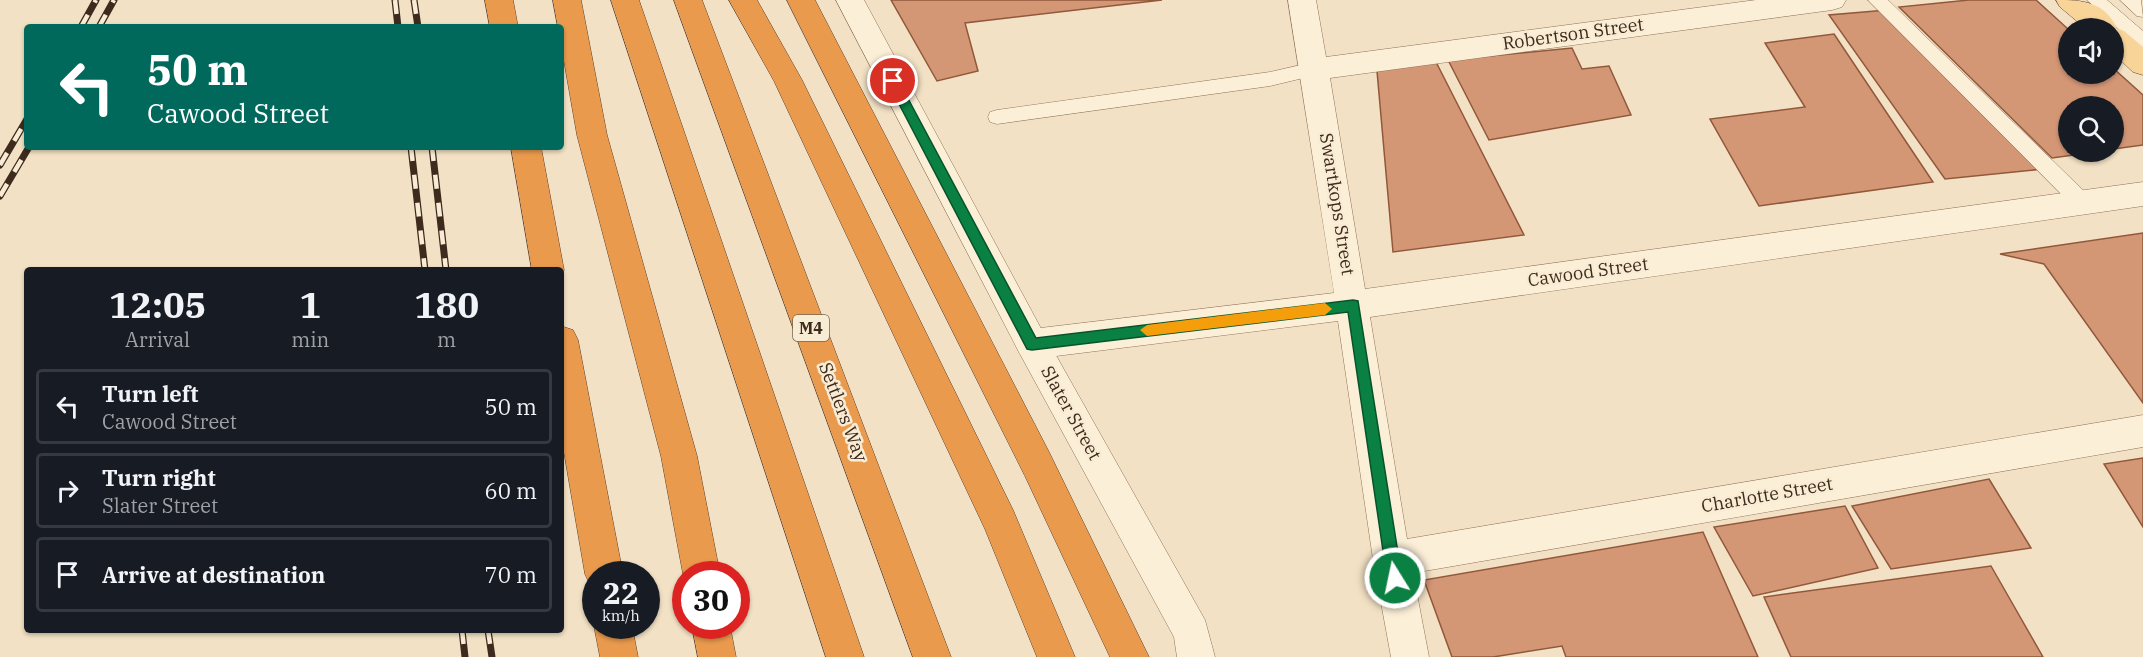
<!DOCTYPE html>
<style>
body{margin:0;font-family:"IBM Plex Serif",serif;background:#20242c;color:#f1f3f6;height:100vh;display:flex;flex-direction:column;font-size:22px;white-space:nowrap}
*{box-sizing:border-box;margin:0}
p{font-size:20px;color:#9ea1a6}
.icon{flex:none;width:33px;height:33px;fill:none;stroke:currentColor;stroke-width:2;stroke-linecap:round;stroke-linejoin:round}
.map{position:relative;flex:1;overflow:hidden}
.sheet{position:absolute;left:24px;top:267px;width:540px;height:366px;display:flex;flex-direction:column;background:#171b24;border-radius:6px;box-shadow:0 2px 4px #0004}
.sheet>*{flex:none}
.top-card{position:absolute;left:24px;top:24px;width:540px;height:126px;border-radius:6px;box-shadow:0 2px 4px #0004;background:#00695c;color:#fff;overflow:hidden}
.buttons{position:absolute;left:2058px;top:18px;display:grid;gap:12px}
.buttons a{display:grid;place-items:center;width:66px;height:66px;border-radius:50%;background:#171b24;box-shadow:0 2px 4px #0004;font-size:30px}
.speed{position:absolute;left:582px;top:561px;display:flex;gap:12px;font-size:30px;font-weight:700;text-align:center}
.speed>*{display:grid;place-content:center;width:78px;height:78px;border-radius:50%;background:#171b24;box-shadow:0 2px 4px #0004;line-height:1}
.speed small{font-size:15px;font-weight:400}
.speed .limit{border:9px solid #d22;background:#fff;color:#111}
.pin{position:absolute;display:grid;place-items:center;width:51px;height:51px;color:#fff;margin:-26px;border:3px solid #fff;border-radius:50%;box-shadow:0 2px 6px #0007}
.me{position:absolute;width:66px;margin:-33px;rotate:350deg;stroke-linejoin:round;filter:drop-shadow(0 0 4px #0008)}
.turn{display:flex;align-items:center;gap:21px;height:126px;padding:0 24px;font-size:27px}
.turn .icon{width:78px;height:78px;stroke-width:2.5}
.turn b{display:block;font-size:42px;line-height:51px}
.eta{display:flex;justify-content:space-evenly;align-items:center;height:102px;text-align:center}
.eta b{font-size:36px;font-weight:700;line-height:42px}
ul{padding:0;list-style:none}
li{display:flex;align-items:center;gap:18px;height:75px;margin:0 12px 9px;padding:0 12px;border:3px solid #363941;border-radius:6px}
li div{flex:1}
li b{display:block;font-size:22px}
li em{font-style:normal}
.map>svg:first-child{display:block}
</style>
<div class="map">
<svg width="2143" height="657" viewBox="0 0 2143 657">
<rect width="100%" height="100%" fill="#f2e1c4"/>
<!-- building -->
<path fill="#d49776" stroke="#91583b" stroke-width="1.5" d="M891,0H1162L965,23L978,71L937,81Z
M1969,0H2036L2068,29V74H2114V69L2143,95V145L2114,149V106H2068V152H2096L2052,158L1899,7Z
M1887,10L2043,169L1945,179L1829,15Z
M1834,34L1933,182L1759,206L1710,119L1805,107L1765,43Z
M1572,48L1582,69L1609,66L1631,115L1489,140L1448,60Z
M1435,60L1524,235L1393,252L1377,71Z
M2143,233V403L2044,264L2000,254Z
M2143,458V527L2104,464Z
M1989,479L2031,548L1891,569L1852,506Z
M1845,506L1878,568L1753,596L1714,527Z
M1703,532L1758,657H1566L1562,646L1493,657H1452L1424,580Z
M1991,566L2043,657H1791L1764,597Z"/>
<g fill="none" stroke-linecap="round" stroke-linejoin="round">
<defs>
<path id="service" d="M1868,0H1888L2090,197L2093,203L2090,209L2083,211L2076,209Z
M2087,0H2107L2143,31V48L2137,46Z
M2120,0H2141L2143,17L2137,16Z
M1314,62L1320,64L1323,69L1320,74L1270,86L997,124L990,122L988,117L990,112L997,110L1270,72Z"/>
<path id="minor" d="M1288,0H1316L1326,57L1756,0H1846L1842,7L1832,10L1330,78L1365,289L2143,182V206L1370,317L1407,539L2143,415V447L1413,573L1429,657H1391L1373,559L1338,321L1032,359L1020,354L1015,344L1020,334L1032,329L1334,293Z"/>
<path id="tertiary" d="M836,0H864L1044,334L1205,620L1215,657H1177L1174,637L1020,354Z"/>
<path id="primary" d="M2056,0C2082,0 2104,1 2117,28L2124,31L2143,47V75L2133,72L2114,54V28H2085L2060,7Z"/>
<path id="motorway" d="M485,0H513L518,27H490Z
M553,0H581L607,135L697,456L720,574H686V579L683,574L661,456L577,135L561,44V27H558Z
M611,0H639L864,657H826Z
M674,0H702L951,657H913Z
M729,0H757L802,80L1013,510L1075,657H1037L985,529L774,81Z
M787,0H815L1049,452L1149,657H1110L1025,476Z
M511,147H541L564,270L561,276V270H532Z
M561,326L573,330L578,340L623,574H596V589L591,587L585,574L561,435Z
M596,623V626H632L638,657H600L594,626Z
M692,626H730L736,657H698Z"/>
</defs>
<!-- service casing -->
<use href="#service" stroke="#8f7258" stroke-width="1"/>
<!-- minor casing -->
<use href="#minor" stroke="#8f7258" stroke-width="1"/>
<!-- tertiary casing -->
<use href="#tertiary" stroke="#8f7258" stroke-width="1"/>
<!-- primary casing -->
<use href="#primary" stroke="#5d402d" stroke-width="1"/>
<!-- motorway casing -->
<use href="#motorway" stroke="#5d402d" stroke-width="1"/>
<!-- service -->
<use href="#service" fill="#fcefd8" fill-rule="evenodd"/>
<!-- minor -->
<use href="#minor" fill="#fcefd8" fill-rule="evenodd"/>
<!-- tertiary -->
<use href="#tertiary" fill="#fcefd8" fill-rule="evenodd"/>
<!-- primary -->
<use href="#primary" fill="#f8d499" fill-rule="evenodd"/>
<!-- motorway -->
<use href="#motorway" fill="#e99a4d" fill-rule="evenodd"/>
<defs>
<path id="rail" d="M395,0L398,27
M414,0L418,27
M81,27L96,0
M99,27L114,0
M411,147L425,270
M432,147L446,270
M0,165L27,119
M0,196L29,147
M462,630L465,657
M488,630L492,657"/>
</defs>
<!-- rail casing -->
<use href="#rail" stroke="#3e2b1d" stroke-width="7"/>
<!-- rail -->
<use href="#rail" stroke="#f9ecd4" stroke-width="4.5" stroke-dasharray="14" stroke-linecap="butt"/>
</g>
<!-- route -->
<path fill="#0b8043" stroke="#07532c" stroke-width="1.5" d="M893,76L897,78L1036,338L1353,300L1358,301L1402,578L1400,584L1395,586L1389,584L1387,578L1348,312L1032,350L1027,349L887,81Z"/>
<!-- slow -->
<path fill="#f59e0b" d="M1325,303L1332,309L1325,315L1147,336L1140,330L1147,325Z"/>
<g text-anchor="middle" stroke-width="5" stroke-linejoin="round" paint-order="stroke">
<!-- shield labels -->
<rect fill="#f9ecd4" stroke="#766554" stroke-width="1.5" x="793" y="315" width="36" height="26" rx="4.5"/>
<g font-size="16" font-weight="bold" fill="#3e2b1d">
<text x="811" y="334">M4</text>
</g>
<!-- street labels -->
<g font-size="18" fill="#3e2b1d" stroke="#f9ecd4">
<text transform="translate(1573 34) rotate(-8)" y="6">Robertson Street</text>
<text transform="translate(1337 204) rotate(81)" y="6">Swartkops Street</text>
<text transform="translate(1588 272) rotate(-8)" y="6">Cawood Street</text>
<text transform="translate(843 412) rotate(69)" y="6">Settlers Way</text>
<text transform="translate(1071 413) rotate(61)" y="6">Slater Street</text>
<text transform="translate(1767 495) rotate(-10)" y="6">Charlotte Street</text>
</g>
</g>
</svg>
<div class="buttons">
<a><svg class="icon" aria-label="sound" viewBox="0 0 24 24"><path d="M4 9h4l5-4v14l-5-4H4zM17 9q2 3 0 6"/></svg></a>
<a><svg class="icon" aria-label="search" viewBox="0 0 24 24"><circle cx="10" cy="10" r="6"/><path d="M15 15l6 6"/></svg></a>
</div>
<div class="speed"><div>22<small>km/h</small></div><div class="limit">30</div></div>
<div class="pin" style="left:893px;top:81px;background:#d93025"><svg class="icon" aria-label="arrive" viewBox="0 0 24 24"><path d="M6 21V4h12l-3 4 3 4H6"/></svg></div>
<svg class="me" style="left:1395px;top:578px" viewBox="-20 -20 40 40"><circle r="17" fill="#0b8043" stroke="#fff" stroke-width="3"/><path d="M0-11L8 9 0 5-8 9z" fill="#fff"/></svg>
<div class="top-card">
<div class="turn"><svg class="icon" aria-label="left" viewBox="0 0 24 24"><path d="M17 20v-9H6M10 6l-5 5 5 5"/></svg><div><b>50 m</b>Cawood Street</div></div>
</div>
<section class="sheet">
<div class="eta">
<div><b>12:05</b><p>Arrival</p></div>
<div><b>1</b><p>min</p></div>
<div><b>180</b><p>m</p></div>
</div>
<ul>
<li><svg class="icon" aria-label="left" viewBox="0 0 24 24"><path d="M17 20v-9H6M10 6l-5 5 5 5"/></svg><div><b>Turn left</b><p>Cawood Street</p></div><em>50 m</em></li>
<li><svg class="icon" aria-label="right" viewBox="0 0 24 24"><path d="M7 20v-9h11M14 6l5 5-5 5"/></svg><div><b>Turn right</b><p>Slater Street</p></div><em>60 m</em></li>
<li><svg class="icon" aria-label="arrive" viewBox="0 0 24 24"><path d="M6 21V4h12l-3 4 3 4H6"/></svg><div><b>Arrive at destination</b></div><em>70 m</em></li>
</ul>
</section>
</div>
